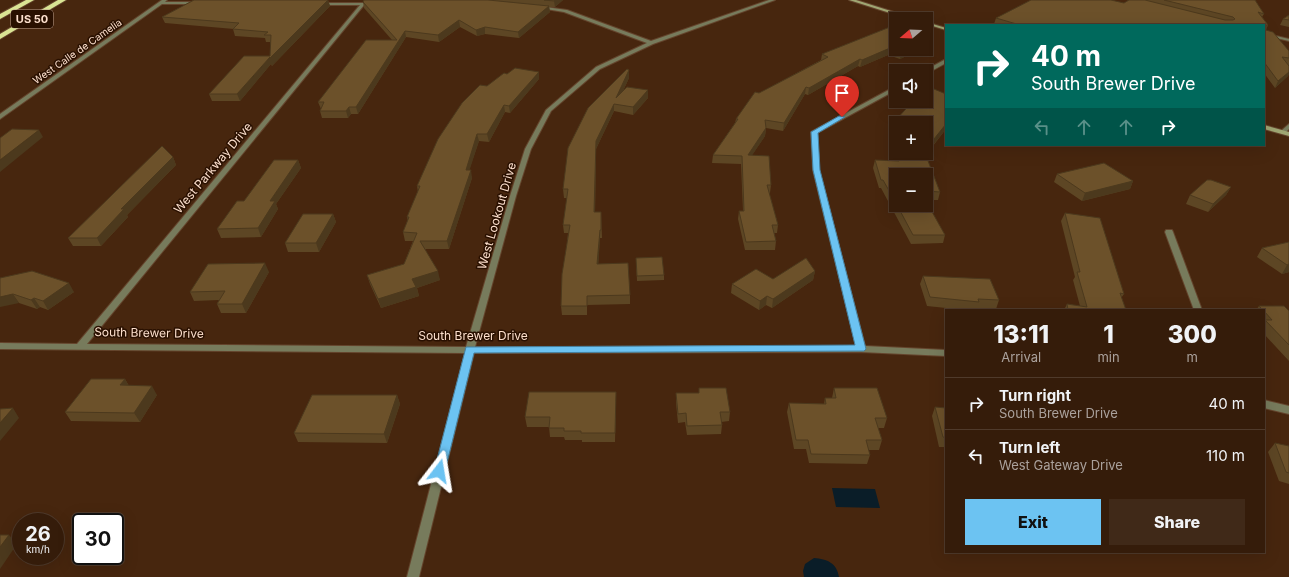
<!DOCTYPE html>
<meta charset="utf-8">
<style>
body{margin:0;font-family:Inter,sans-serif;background:#402918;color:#f1f3f6;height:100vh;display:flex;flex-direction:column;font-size:15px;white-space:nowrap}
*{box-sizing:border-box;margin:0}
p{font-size:13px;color:#aaa19c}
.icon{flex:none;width:22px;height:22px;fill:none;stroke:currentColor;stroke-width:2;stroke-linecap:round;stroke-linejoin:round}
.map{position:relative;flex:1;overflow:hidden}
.panel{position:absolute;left:945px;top:309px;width:320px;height:244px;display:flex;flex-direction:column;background:#351c0a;border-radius:0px;box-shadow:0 4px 16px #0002,0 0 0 1px #4f3a2b}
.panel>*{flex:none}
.top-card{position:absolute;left:945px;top:24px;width:320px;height:122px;border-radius:0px;box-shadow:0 4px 16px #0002,0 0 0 1px #4f3a2b;background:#00695c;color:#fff;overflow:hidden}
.needle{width:26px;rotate:251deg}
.controls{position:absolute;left:889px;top:12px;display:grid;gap:8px}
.controls a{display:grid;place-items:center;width:44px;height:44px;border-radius:0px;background:#351c0a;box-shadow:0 4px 16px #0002,0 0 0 1px #4f3a2b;font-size:20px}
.speed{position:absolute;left:12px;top:513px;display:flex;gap:8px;font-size:20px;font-weight:700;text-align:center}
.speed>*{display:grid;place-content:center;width:52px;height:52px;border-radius:50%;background:#351c0a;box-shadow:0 4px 16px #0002,0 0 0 1px #4f3a2b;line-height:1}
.speed small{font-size:10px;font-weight:400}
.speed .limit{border:2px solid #111;border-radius:6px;background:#fff;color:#111}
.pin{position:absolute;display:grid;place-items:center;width:34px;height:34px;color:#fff;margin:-41px -17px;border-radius:50% 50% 50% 0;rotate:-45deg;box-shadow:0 0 4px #0007}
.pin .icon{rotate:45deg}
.me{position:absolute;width:44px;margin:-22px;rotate:14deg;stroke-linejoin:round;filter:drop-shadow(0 0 3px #0008)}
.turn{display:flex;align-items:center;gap:14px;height:84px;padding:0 20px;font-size:18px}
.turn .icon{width:52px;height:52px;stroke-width:2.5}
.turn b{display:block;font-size:28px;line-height:34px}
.lanes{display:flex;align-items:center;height:38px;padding:0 20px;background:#0003;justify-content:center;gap:20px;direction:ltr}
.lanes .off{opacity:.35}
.eta{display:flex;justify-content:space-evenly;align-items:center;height:68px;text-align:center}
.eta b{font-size:24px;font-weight:800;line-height:28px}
.button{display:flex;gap:8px;margin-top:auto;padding:8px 20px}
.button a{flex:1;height:46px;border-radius:0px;background:#6cc3f2;color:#111;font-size:16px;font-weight:800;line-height:46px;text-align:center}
.button a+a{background:#402918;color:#f1f3f6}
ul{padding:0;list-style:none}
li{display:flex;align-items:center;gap:12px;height:52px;padding:0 20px;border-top:1px solid #4f3a2b}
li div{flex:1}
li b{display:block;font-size:15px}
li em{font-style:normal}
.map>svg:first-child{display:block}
</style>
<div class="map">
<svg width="1289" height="577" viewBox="0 0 1289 577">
<rect width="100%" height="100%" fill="#47260e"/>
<!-- water -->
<path fill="#0a1d28" d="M832,488L875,489L880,508L836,507Z
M814,558C827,559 837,563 839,577H804L803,571L805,564Z"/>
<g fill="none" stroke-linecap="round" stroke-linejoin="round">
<defs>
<path id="street" d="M162,0H167L165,2H198L200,3L198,4H162L0,119V114Z
M769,0H775L653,44L600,69L551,111L531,149L516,196L475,347L856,346L813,170L811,132L896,86V90L817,133L819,170L865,346L946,350V356L861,352L474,353L419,577H407L465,353L0,349V343L77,344L360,5H318V4L320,3H374L376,4L374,5H364L87,344L466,347L510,196L525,149L546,110L596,67L647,43L564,12L540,8L538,7V6L567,10L651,41Z
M1264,33L1289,39V41L1264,35Z
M946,59V63L928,73L926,74V71H924Z
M1289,124V129L1285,133H1281V131Z
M1166,230H1172L1173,232L1202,310H1194L1165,232Z
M1264,400L1289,406V414L1264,408Z"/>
<path id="secondary" d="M849,0H856L916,19H909Z
M926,22L946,28V30L926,24Z
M1264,125L1289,132V136L1264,129Z"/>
<path id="highway" d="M26,0H34L0,19V14Z
M58,0H66L0,39V34Z"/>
</defs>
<!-- street casing -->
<use href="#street" stroke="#64442c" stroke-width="2"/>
<!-- secondary casing -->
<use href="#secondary" stroke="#64442c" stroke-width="2"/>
<!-- highway casing -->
<use href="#highway" stroke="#64442c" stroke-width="2"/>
<!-- street -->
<use href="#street" fill="#777b5c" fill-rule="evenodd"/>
<!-- secondary -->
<use href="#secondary" fill="#9fa673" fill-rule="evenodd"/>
<!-- highway -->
<use href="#highway" fill="#dae494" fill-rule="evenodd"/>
</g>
<!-- wall -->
<path fill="#5d4624" d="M194,0H335H328L330,6L272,66L271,64L240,101H212L209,94L270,56V42H266L265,38L235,36L233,29H234L165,23L162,17Z
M357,0H563L555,7H549L550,12L519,38L485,34L477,36L460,27L439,42L406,37L358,114H351L348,118H322L320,111L321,109L318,102L392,40L364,8L363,2L364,0Z
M1129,0H1255L1264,14L1262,17L1268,25L1266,30L1289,51V65H1288L1289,66V74L1288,76L1275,88L1264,73V25H997L994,24L996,18L1124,3Z
M1289,15V27L1280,25L1283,19Z
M890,27L921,49L900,59L888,55L860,67L858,66L808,95L805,94L783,131L766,128L765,136L752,155L771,185L770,193H769L778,225L777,233H774L776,241L775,250H745L738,219L739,211H743L741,164L712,163L713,155L735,123L736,119L759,93L821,60L822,54Z
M629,70V78L623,91L648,98L633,115L614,111L596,149L595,212H601L602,238H600L598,264L630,295V304L587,305V315H562L561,306L568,233H564L563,225L567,198H564L563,189Z
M539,79L510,113L505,112L489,142L479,141L469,170L472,178L449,249H425L440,280L417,288L419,296L381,308L370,284L367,275L404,264L413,241H405L403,232L408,221L407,217L418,192L417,186L487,86Z
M946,94V129L926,155L940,192L938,200H926V175H896V205H926L945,235L943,243L911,244L881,188H879L873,168L875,160L898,161L899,153H926V123H896V129L893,128L895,121Z
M896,141V152L892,151L894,143Z
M173,157L176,165L127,215L128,217L101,246H73L68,238Z
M298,160L301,168L276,204L278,209L261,237L221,238L217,229L244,201Z
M1057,174L1133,181L1130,189L1082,201L1054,182Z
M1231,187L1226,195L1208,212L1186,204L1190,195Z
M1065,213L1124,294L1121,298L1126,310H1064L1067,304L1080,306L1073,280L1075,277L1061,221Z
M333,214L336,222L319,252H288L285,243Z
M1289,242V272L1282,274L1257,257L1262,248Z
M636,258L664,275V280L637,281Z
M815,271L813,280L772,308L766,305L759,310L731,293L732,284L773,279Z
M269,272L246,313H221L217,304L219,300L194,301L190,292Z
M923,276L999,300L996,309L977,308L976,310H965L927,306L920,284Z
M0,278L74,292L48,310L40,307L37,309L19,303Z
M1259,306L1289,311V361L1264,334V310H1256Z
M125,379L129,386L157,395L140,422L71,421L65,412Z
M699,388L730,412L729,421L721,422L722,425L721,434L687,435L685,422L678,423L676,403V393H699Z
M834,388L887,418L884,428H878L882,440L879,450H868L870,455L867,464L809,463L806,449H794L787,412L789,403L824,404L825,398H832Z
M397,395L400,404L387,443L298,442L294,433Z
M616,401L615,442H582V440H565L564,437H550L549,427H527L525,417Z
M935,407L946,408V447H939L932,416Z
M1275,443L1289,446V484L1279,481L1268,452Z"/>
<!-- shaded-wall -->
<path fill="#4c391d" d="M328,0L330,6L272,66L271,64L240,101L237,94L270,57Z
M555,0H563L555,7L554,1Z
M549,6L550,12L519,38L518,32Z
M459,20L460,27L439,42L438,35Z
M485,27V34L477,36L476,30Z
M405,31L406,37L358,114L356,107Z
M929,40L927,46L926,47V41Z
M890,48L888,55L860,67L862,60Z
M908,49H921L900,59L901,52Z
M860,59L858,66L808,95L809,88Z
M629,70V78L617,104L616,98Z
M539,72V79L510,113L509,106Z
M1289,72V74L1288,76L1275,88L1278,81Z
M806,87L805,94L783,131L784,123Z
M648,90V98L633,115V107Z
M614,104V111L596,149L595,220L594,212L596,141Z
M504,105L505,112L489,142L487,134Z
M349,107L351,114L348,118L346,111Z
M946,124V129L922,159L924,153H926V149Z
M766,128L765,136L747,163L748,155Z
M39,130L43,137L0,172V160Z
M477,134L479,141L467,178L466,170Z
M173,157L176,165L127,215L128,217L101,246L97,238L121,209Z
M298,160L301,168L276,204L278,209L261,237L258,228L270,201Z
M471,170L472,178L449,249L447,241Z
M1133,181L1130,189L1082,201L1085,193Z
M1231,187L1226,195L1208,212L1213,204Z
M333,214L336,222L319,252L316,243Z
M600,230V238L598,273L597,264Z
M265,263L269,272L246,313L242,304Z
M1289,264V272L1282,274L1287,265Z
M438,271L440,280L417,288L419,296L381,308L378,299L412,279Z
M815,271L813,280L772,308L773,299Z
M69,283L74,292L48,310L43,301Z
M13,294L19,303L0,307V297Z
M767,296L766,305L759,310L760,301Z
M34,298L40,307L37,309L31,300Z
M125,379L130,388L120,385Z
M152,386L157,395L140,422L134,413Z
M397,395L400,404L387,443L384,434Z
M13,408L19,418L0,441V423Z
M9,535L17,544L0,569V547Z"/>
<!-- building -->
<path fill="#6c512a" stroke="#4c391d" d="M194,0H328L269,59L270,57L237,94H209L244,56H270L271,35H264L268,32L233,29L239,23L162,17Z
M364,0H488L549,6L518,32L485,27L476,30L459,20L438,35L405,31L356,107H349L346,111H320L324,102H318L366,40H397L363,2Z
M544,0H555L554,1Z
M1031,0H1111L1124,3L1129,0H1145L1225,20H1233L1235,19L1233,17L1164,0H1255L1264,14L1258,12L1268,25H1266V30L1273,32L1289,51V58L1282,57L1289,66V72L1278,81L1264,62V25H1020L996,18Z
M1289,15V20L1283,19Z
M890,27L896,29V49H908L901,52L890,48L862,60L860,59L809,88L806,87L784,123L765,120L766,128L748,155L769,156L771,185H767L778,225H772L776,241L746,242L739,211H744L742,156L713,155L738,119H736L755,92L759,93L828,57L822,54Z
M515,68L539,72L509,106L504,105L487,134H477L466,170H471L447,241H420L438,271L412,279L416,287L378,299L367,275L404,264L417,233L403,232L409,217H407L420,186H417L438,139L462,103L480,85L487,86L504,73L507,74Z
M627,69L629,70L616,98L627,87L648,90L633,107L614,104L596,141L594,212H601V230H600L597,264L628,263L630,295L587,296V306H561L562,274L570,225H563L568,189H563L568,148L588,108Z
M934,89L946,94V124L926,149V123H903L895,121L913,101H926V94Z
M12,129L39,130L0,160V138Z
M162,146L173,157L121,209H124L97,238H68Z
M900,153H925L940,192L926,191V175H896V203L883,180H881L875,160L899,161Z
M274,160H298L270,201H275L258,228L217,229L237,201H244Z
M1104,163L1133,181L1085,193L1057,174Z
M1207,180H1211L1231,187L1213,204L1190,195Z
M926,201L945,235H913L897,205H926Z
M1065,213L1100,218L1124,294L1120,293L1126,310H1068L1067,304L1087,307L1077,272H1080Z
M303,214H333L316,243H285Z
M1289,242V264L1287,265L1262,248Z
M662,257L664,275L637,276L636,258Z
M806,258L815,271L773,299L767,296L760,301L732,284L756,269L773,279Z
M265,263L242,304H217L225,291L190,292L208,264Z
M32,271L69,283L43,301L34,298L31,300L13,294L0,297V278Z
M923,276L990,279L999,300L978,299L979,302L930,297Z
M1259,306H1284L1289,311V345L1265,320H1272L1264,311V310H1263Z
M91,379H125L120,385L152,386L134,413L65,412Z
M699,388H726L730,412H720L722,425L687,426L686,413L678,414L676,393H699Z
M834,388H877L887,418H875L882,440H866L870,455L811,454L808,440H796L789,403L826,404L825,398H836Z
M529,392H616L615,433H581V431H564V428H549L550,417H525Z
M312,395H397L384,434L294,433Z
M935,407L946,408V438L943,437Z
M13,408L0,423V409Z
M1275,443L1289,446V473L1286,472Z
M0,535H9L0,547Z"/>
<!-- route -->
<path fill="#6cc3f2" stroke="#467f9d" d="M839,116L845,117L818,133L820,170L866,349L864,351L474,353L445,471L444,474L439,476L435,474L434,471L466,347L855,345L813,170L811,132Z"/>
<g text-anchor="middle" stroke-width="3" stroke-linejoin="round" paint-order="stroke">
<!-- far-street labels -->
<g font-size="10" fill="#fcdfcc" stroke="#291000">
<text transform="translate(77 51) rotate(-35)" y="4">West Calle de Camelia</text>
</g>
<!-- shield labels -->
<rect fill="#291000" stroke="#bda18f" stroke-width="1" x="11" y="10" width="42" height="18" rx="3"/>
<g font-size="11" font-weight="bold" fill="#fcdfcc">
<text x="32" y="23">US 50</text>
</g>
<!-- street labels -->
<g font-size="12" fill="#fcdfcc" stroke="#291000">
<text transform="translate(213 168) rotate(-50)" y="4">West Parkway Drive</text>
<text transform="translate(497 216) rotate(-74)" y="4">West Lookout Drive</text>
<text transform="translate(149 333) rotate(1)" y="4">South Brewer Drive</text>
<text x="473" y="340">South Brewer Drive</text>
</g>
</g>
</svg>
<div class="controls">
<a><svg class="needle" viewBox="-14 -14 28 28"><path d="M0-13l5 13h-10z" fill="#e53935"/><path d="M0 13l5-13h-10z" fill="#aaa19c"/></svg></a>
<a><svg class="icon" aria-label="sound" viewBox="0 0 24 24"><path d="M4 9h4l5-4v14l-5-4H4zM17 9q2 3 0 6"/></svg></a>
<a>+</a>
<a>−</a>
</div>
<div class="speed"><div>26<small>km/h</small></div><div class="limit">30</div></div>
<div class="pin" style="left:842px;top:117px;background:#d93025"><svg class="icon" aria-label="arrive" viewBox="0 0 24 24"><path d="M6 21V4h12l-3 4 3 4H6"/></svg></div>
<svg class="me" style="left:439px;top:471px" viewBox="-20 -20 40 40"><path d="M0-17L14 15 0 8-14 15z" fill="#6cc3f2" stroke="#fff" stroke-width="4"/></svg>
<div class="top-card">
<div class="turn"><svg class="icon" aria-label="right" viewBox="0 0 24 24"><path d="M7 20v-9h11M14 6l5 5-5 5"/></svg><div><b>40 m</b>South Brewer Drive</div></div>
<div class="lanes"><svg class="icon off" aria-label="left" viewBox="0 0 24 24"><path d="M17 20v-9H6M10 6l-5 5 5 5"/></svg><svg class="icon off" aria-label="ahead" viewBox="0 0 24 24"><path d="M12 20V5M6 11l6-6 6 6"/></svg><svg class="icon off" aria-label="ahead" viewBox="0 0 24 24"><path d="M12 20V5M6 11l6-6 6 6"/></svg><svg class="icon" aria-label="right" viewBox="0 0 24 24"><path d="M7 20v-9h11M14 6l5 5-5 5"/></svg></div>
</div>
<section class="panel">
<div class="eta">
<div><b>13:11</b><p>Arrival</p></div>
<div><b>1</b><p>min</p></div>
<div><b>300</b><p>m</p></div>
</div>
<ul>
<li><svg class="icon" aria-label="right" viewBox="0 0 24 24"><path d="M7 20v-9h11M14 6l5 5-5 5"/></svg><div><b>Turn right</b><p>South Brewer Drive</p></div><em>40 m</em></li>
<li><svg class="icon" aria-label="left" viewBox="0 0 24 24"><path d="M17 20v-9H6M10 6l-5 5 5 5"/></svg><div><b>Turn left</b><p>West Gateway Drive</p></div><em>110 m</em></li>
</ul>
<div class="button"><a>Exit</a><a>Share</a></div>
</section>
</div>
